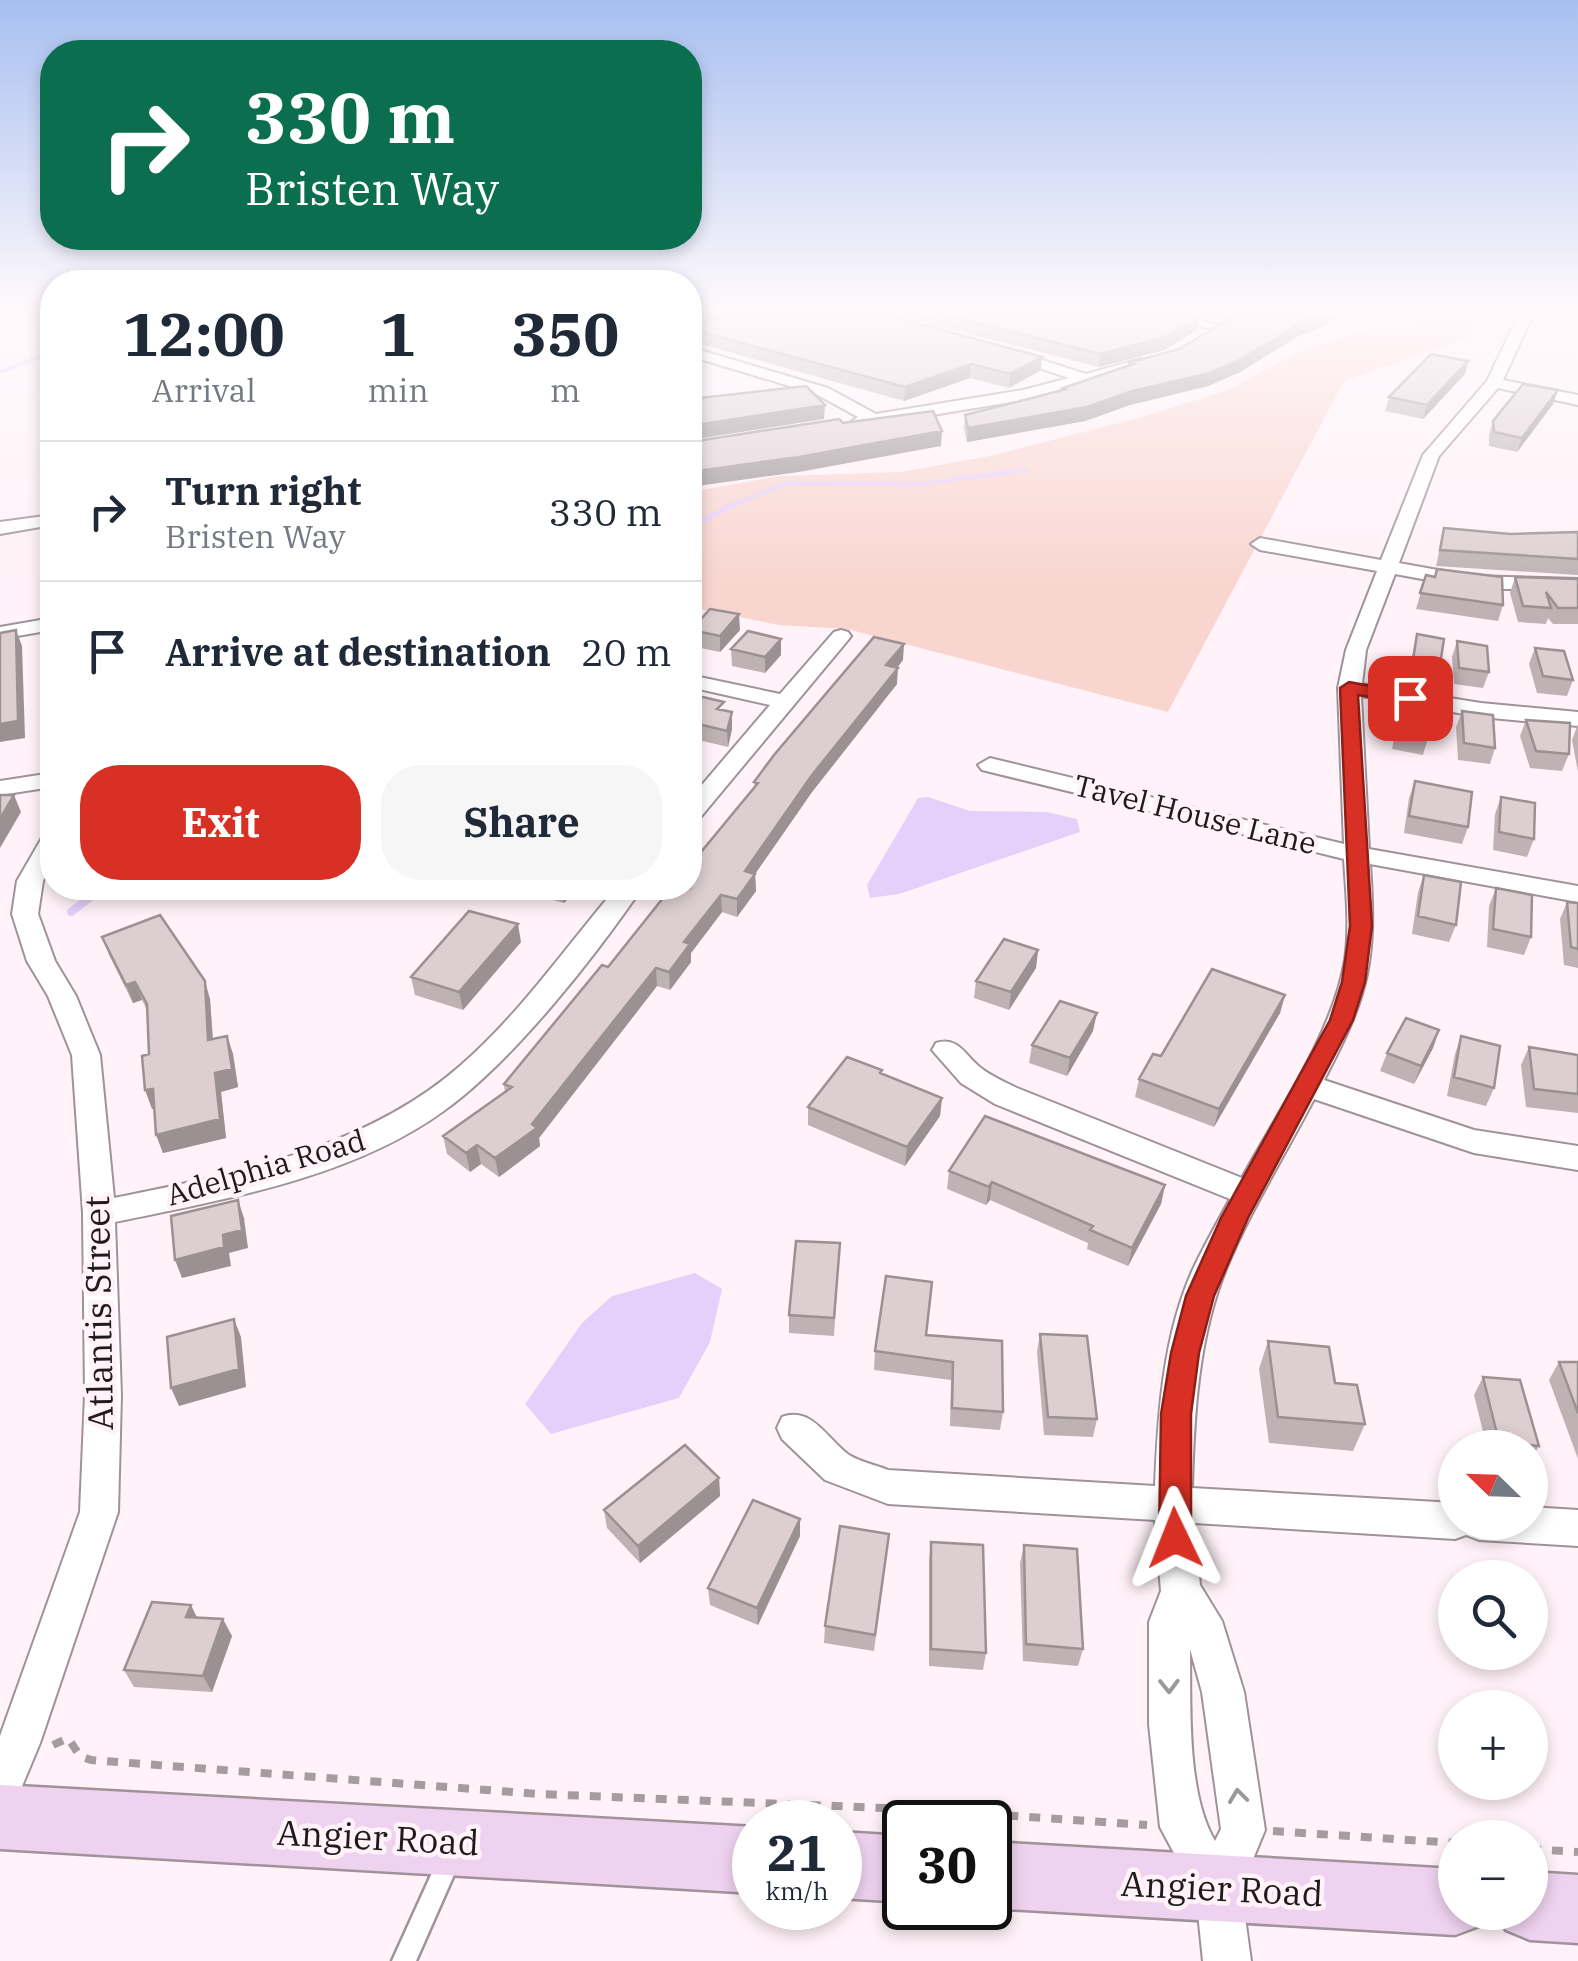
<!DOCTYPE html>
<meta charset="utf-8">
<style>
body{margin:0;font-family:"IBM Plex Serif",serif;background:#f6f6f7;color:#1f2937;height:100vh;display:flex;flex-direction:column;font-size:38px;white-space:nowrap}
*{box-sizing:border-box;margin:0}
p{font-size:32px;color:#747a83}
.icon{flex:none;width:55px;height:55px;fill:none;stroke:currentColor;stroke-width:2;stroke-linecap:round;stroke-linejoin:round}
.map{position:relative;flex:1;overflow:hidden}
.details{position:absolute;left:40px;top:270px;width:662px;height:630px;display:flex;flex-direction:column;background:#fff;border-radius:40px;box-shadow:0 5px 15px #0003}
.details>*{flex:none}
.banner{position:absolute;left:40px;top:40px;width:662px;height:210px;border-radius:40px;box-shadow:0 5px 15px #0003;background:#0b6e4f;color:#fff;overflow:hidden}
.needle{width:65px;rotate:293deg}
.fabs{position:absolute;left:1438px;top:1430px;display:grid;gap:20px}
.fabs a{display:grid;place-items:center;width:110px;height:110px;border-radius:50%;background:#fff;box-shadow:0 5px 15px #0003;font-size:50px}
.speed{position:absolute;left:732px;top:1800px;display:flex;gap:20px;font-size:50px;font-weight:700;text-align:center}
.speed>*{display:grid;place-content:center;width:130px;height:130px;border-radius:50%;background:#fff;box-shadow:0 5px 15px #0003;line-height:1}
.speed small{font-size:25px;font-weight:400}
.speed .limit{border:5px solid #111;border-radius:15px;background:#fff;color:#111}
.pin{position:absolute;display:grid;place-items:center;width:85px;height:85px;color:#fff;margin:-42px;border-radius:20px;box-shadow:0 5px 15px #0006}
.me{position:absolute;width:110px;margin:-55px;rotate:358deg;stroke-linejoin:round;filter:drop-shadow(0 0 8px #0008)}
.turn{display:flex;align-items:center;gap:35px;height:210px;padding:0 40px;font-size:45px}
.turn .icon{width:130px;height:130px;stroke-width:2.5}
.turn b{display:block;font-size:70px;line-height:85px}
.eta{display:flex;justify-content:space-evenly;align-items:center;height:170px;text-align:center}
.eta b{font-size:60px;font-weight:800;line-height:70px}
.cta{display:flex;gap:20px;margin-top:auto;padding:20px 40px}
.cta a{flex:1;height:115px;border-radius:40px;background:#d93025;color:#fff;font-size:40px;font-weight:800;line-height:115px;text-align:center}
.cta a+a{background:#f6f6f7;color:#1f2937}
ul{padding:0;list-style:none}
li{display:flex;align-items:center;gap:30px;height:140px;padding:0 40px;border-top:2px solid #e0e1e3}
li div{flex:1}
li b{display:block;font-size:38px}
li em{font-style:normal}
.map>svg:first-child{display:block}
</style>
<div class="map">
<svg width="1578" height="1961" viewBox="0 0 1578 1961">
<rect width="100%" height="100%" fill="#fff2f8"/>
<!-- green -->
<path fill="#f9d5cf" d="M1472,319L1470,337L1344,381L1168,712L847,629L779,625L690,607V492L780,476L901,472L995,455L1142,417L1228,390L1296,353L1368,329Z"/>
<!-- water -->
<path fill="#e5d0fb" d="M928,797L970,811L1047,812L1077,819L1080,832L899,894L870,898L867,885L918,798Z
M695,1273L722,1289L710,1342L679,1398L551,1434L525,1404L582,1323L612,1296Z"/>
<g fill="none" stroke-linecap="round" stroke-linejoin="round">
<!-- stream-far2 -->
<path stroke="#e5d0fb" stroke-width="4" d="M0,372L52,352
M733,505L787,483L922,484L1026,470"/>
<!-- stream-far1 -->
<path stroke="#e5d0fb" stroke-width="5" d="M690,527L738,502"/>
<!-- stream -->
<path stroke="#e5d0fb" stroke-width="8" d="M71,912L102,888"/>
<defs>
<path id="lane" d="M449,1850L457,1853L460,1861L416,1961H392L441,1853Z"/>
<path id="street" d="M1148,312H1172L1225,327L1218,331Z
M1520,312H1534L1503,380L1578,395V405L1498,388L1439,456L1399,563L1471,576L1578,579V591L1471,588L1395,574L1366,650L1362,684L1481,703L1578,712V726L1481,717L1361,696L1369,849L1578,886V902L1370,864C1377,962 1369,994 1324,1080L1474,1130L1578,1146V1170L1474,1153L1314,1099C1285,1155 1250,1211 1226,1269C1198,1338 1194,1415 1192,1488L1455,1503V1522H1530V1507L1578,1510V1546L1479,1540L1466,1535L1455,1539L1194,1523L1200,1585L1222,1621L1244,1692L1265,1830L1241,1888L1251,1961H1203L1196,1894L1160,1827L1149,1724V1622L1161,1591L1155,1520L888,1504L825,1480L782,1439L777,1428L782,1417C812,1406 827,1439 849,1455C860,1462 876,1465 888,1470L1155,1486C1158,1413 1163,1334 1194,1267C1205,1244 1218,1221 1230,1199L995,1104L961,1083L932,1050L936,1043C959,1036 965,1056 981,1068C991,1076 1005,1082 1017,1088L1242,1178C1277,1113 1333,1033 1345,960C1350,926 1346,892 1344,859L982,770L978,765L990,758L1344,844L1338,688L1346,650L1377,571L1260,550L1251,544L1260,538L1381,560L1423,455L1487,381ZM1190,1649L1202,1692L1221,1829L1215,1841C1186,1792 1191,1705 1190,1649Z
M690,347L828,388L876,414L1023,390L1069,378L1000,355L998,352L1005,348L1086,374L1140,359L1148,364L1024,400L859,427L851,422L858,417L816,394L690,356Z
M52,515V525L0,534V522Z
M52,618V630L0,639V627Z
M841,630L848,632L851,636L848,640L699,819L690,821V799L770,705L690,687V675L780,694L834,632Z
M52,773V787L0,795V781Z
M52,834V863L43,881L38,914L55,961L76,996L100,1055L114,1198C235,1173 364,1150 460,1066C519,1015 566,947 616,888H642C594,958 513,1061 445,1110C352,1178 226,1199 115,1222L121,1395L118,1512L40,1743L15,1803L0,1810V1736L80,1512L85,1395L83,1213L72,1055L48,996L27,961L12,914L17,881L43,836Z"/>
<path id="secondary" d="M0,1785L755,1827V1893L0,1849Z
M840,1832L905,1836V1902L840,1898Z
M990,1842L1455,1869V1912H1484L1479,1926L1455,1935L990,1908Z
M1530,1872L1578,1875V1943L1530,1940L1506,1930L1499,1912H1530Z"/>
</defs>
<!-- lane casing -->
<use href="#lane" stroke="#9f9399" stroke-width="5"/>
<!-- street casing -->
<use href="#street" stroke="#9f9399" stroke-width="4"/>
<!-- secondary casing -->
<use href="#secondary" stroke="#9f9399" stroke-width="5"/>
<!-- path -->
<path stroke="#a59ca0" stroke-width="8" stroke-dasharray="11 11" stroke-linecap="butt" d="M53,1745L68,1738L80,1756L91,1760L539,1794L909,1809L1147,1825
M1273,1831L1455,1843
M1530,1849L1578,1852"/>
<!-- lane -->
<use href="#lane" fill="#fff" fill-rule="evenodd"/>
<!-- street -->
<use href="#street" fill="#fff" fill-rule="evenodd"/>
<!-- secondary -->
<use href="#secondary" fill="#efd2ef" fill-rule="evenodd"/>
</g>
<!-- wall -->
<path fill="#beb2b4" d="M883,312H1179L1199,318L1197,330L1164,350L1099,367Z
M1188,312H1228L1216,318Z
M690,326L1041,370L1009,388L970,378L904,401L690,341Z
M1318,329L1300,335L1240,372L1208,386L1130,405L1085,421L967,442L964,428L965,415L1063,390V388L1128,366V363L1179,349Z
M1468,361L1465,374L1423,419L1385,411L1389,397Z
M1553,404L1517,452L1489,446V435L1493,421Z
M1444,528L1510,534L1578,532V575L1436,566Z
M1426,575L1435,576L1503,605L1498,621L1416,609Z
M1515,577L1578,579V624H1553L1548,618L1546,624L1518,622L1510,593Z
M691,630H740L720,652L691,646Z
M1417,634L1440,665L1435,681L1408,677Z
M1457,641L1489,672L1483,688L1454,684L1452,657Z
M1535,648L1573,680L1567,696L1537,693L1529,664Z
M731,649L781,655L765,673L732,666Z
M903,660L897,668V684L812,792L755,874L756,891L737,917L722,912L691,953V962L670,990L657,986L539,1138L540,1146L499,1177L481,1164L470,1172L447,1154L443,1136L505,1092L504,1084L608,967L755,787L754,782Z
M690,694L724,711L732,729L728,747L690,738Z
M1403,700L1428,738L1423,755L1392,749Z
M1462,711L1495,748L1490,764L1458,760L1456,727Z
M1526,720L1569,754L1562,771L1530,768L1520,736Z
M1578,724V772L1572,740Z
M1415,781L1468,827L1462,844L1404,833L1409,798Z
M1501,797L1534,839L1527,857L1493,850L1495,814Z
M1424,875L1456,925L1449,942L1412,934L1418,892Z
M463,888H508L498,898Z
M509,888H578L564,903Z
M1496,888L1531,937L1524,955L1487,947L1489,906Z
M1567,902L1578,903V968L1564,965L1560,919Z
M102,937L210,999L213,1039L227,1036L233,1054L238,1087L221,1092L226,1138L163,1153L154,1108L152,1109L147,1010L142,1000L133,1003L109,955Z
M521,942L463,1010L415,995L411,977Z
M1038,950L1036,968L1009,1010L974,998L976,981Z
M1285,995L1280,1013L1214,1127L1135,1097L1139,1079L1161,1056Z
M1439,1030L1433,1048L1414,1084L1380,1071L1387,1053Z
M1093,1031L1067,1076L1029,1063L1032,1045Z
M1461,1036L1494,1088L1486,1106L1447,1096L1455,1054Z
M1529,1047L1578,1055V1113L1526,1107L1521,1065Z
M882,1074L942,1098L940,1116L905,1166L808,1125V1107Z
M949,1171L1165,1185L1161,1204L1128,1266L1087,1249L1088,1243L990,1200L986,1205L947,1189Z
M840,1243L834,1336L789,1333V1315Z
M1040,1334L1097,1419L1093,1437L1044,1435L1037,1352Z
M926,1335L1003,1412L1000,1430L950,1426L951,1380L874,1370L875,1351Z
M1268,1341L1335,1383L1365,1424L1353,1451L1269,1443L1259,1369Z
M1559,1362H1578V1459L1549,1380Z
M1483,1377L1539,1446L1530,1461V1448H1487L1474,1395Z
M719,1478L720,1496L640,1563L607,1528L604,1510Z
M800,1519V1536L758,1625L710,1605L708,1588Z
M889,1534L874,1651L824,1643L825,1626Z
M931,1542L986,1653L983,1670L929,1666V1559Z
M1024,1545L1083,1649L1078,1666L1023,1661L1020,1563Z
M197,1618L232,1636L212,1692L134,1687L124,1670Z"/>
<!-- shaded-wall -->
<path fill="#9b9192" d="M690,312H731L690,323Z
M1218,312H1228L1216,318Z
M1328,312H1345L1318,329L1300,335L1240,372L1208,386L1130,405L1085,421L967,442L968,428L1132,391Z
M1199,318L1197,330L1164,350L1099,367L1100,354Z
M1042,357L1041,370L1009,388L1010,374Z
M1468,361L1465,374L1423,419L1427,405Z
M971,364L970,378L904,401L905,387Z
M1558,390L1553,404L1517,452L1522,438Z
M825,405L824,419L690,440V426Z
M942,431L941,446L799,472L690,487V472Z
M739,614L740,630L720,652V636Z
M16,630L22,646L25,738L0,742V724Z
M781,639V655L765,673V657Z
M904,644L903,660L886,682V665Z
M898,668L897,684L812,792L755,874L756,891L737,917V899L745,871L812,775Z
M732,712V729L728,747L727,731Z
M14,795L21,812L0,848V819Z
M496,888H508L498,898Z
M562,888H578L564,903Z
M721,895L722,912L691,953V962L670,990L669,972L684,942Z
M518,924L521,942L463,1010L459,992Z
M1038,950L1036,968L1009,1010L1011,992Z
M656,968L657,986L539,1138L540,1146L499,1177L495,1158L532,1124Z
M205,981L210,999L214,1058L208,1040Z
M135,982L142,1000L133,1003L126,985Z
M1285,995L1280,1013L1214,1127L1219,1109Z
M1097,1013L1093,1031L1067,1076L1070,1058Z
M1439,1030L1433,1048L1414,1084L1421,1066Z
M227,1036L233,1054L238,1087L221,1092L226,1138L163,1153L156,1135L215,1073Z
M153,1089L159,1107L152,1109L145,1090Z
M942,1098L940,1116L905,1166L907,1147Z
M477,1145L481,1164L470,1172L466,1153Z
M992,1182L990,1200L986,1205L989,1187Z
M1165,1185L1161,1204L1128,1266L1132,1248Z
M238,1200L244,1218L248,1248L229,1253L231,1266L182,1278L175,1260L223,1235Z
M234,1319L241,1337L246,1387L179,1406L171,1388Z
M719,1478L720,1496L640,1563L638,1546Z
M800,1519V1536L758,1625L757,1608Z
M191,1605L199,1622L186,1617Z
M223,1619L232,1636L212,1692L203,1676Z"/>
<!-- building -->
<path fill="#ddcfd1" stroke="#9b9192" stroke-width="2.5" d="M737,312H877L1042,357L1010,374L971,364L905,387L690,329V326Z
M933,312H1179L1199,318L1166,337L1100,354Z
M1241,312H1328L1320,317L1302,322L1242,359L1210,373L1132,391L1087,407L968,428L965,415L1067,389L1063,388L1133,364L1128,363L1179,349Z
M1431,354L1468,361L1427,405L1389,397Z
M1523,384L1558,390L1522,438L1494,432L1493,421Z
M806,386L825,405L690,426V399Z
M933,411L942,431L799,457L690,472V442L839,419L843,423Z
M1444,528L1510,534L1578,532V559L1440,550Z
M1437,569L1502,577L1503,605L1420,593L1426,575L1435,577Z
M1515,577L1578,579V608H1558L1546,592L1551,608L1523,606Z
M710,609L739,614L720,636L691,630Z
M16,630L18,721L0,724V633Z
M748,631L781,639L765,657L731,649Z
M1417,634L1444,639L1440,665L1413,660Z
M874,637L904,644L886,665L898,668L812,775L745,871L755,874L737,899L721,895L684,942L690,944L669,972L656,968L532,1124L537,1128L495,1158L477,1145L466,1153L443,1136L512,1087L504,1084L602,965L608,967L671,888H690V856L696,858L758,783L754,782L774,755Z
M1457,641L1487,646L1489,672L1459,668Z
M1535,648L1564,651L1573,680L1543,676Z
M690,694L724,702L717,709L732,712L727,731L690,722Z
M1403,700L1434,706L1428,738L1397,732Z
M1462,711L1493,715L1495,748L1464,743Z
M1526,720L1570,723L1569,754L1536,751Z
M1415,781L1472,792L1468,827L1409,816Z
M0,795H14L0,819Z
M1501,797L1535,803L1534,839L1499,832Z
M1424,875L1461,882L1456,925L1418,916Z
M1496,888L1532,895L1531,937L1493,929Z
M1567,902L1578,903V949L1571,947Z
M469,911L518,924L459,992L411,977Z
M160,915L205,981L208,1040L227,1036L232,1069L215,1073L220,1119L156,1135L153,1089L145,1090L142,1056L149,1054L147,1004L135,982L126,985L102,937Z
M1004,939L1038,950L1011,992L976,981Z
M1212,969L1285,995L1219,1109L1139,1079L1153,1054L1161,1056Z
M1060,1001L1097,1013L1070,1058L1032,1045Z
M1406,1018L1439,1030L1421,1066L1387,1053Z
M1461,1036L1500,1046L1494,1088L1454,1077Z
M1529,1047L1578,1055V1094L1534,1089Z
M847,1057L882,1070L880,1073L942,1098L907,1147L808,1107Z
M985,1116L1165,1185L1132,1248L1090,1230L1093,1226L992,1182L989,1187L949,1171Z
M238,1200L242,1230L223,1235L224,1247L175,1260L171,1216Z
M796,1241L840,1243L834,1318L789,1315Z
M886,1276L932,1282L926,1335L1002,1341L1003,1412L952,1408L953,1362L875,1351Z
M234,1319L239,1369L171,1388L167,1337Z
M1040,1334L1087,1336L1097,1419L1048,1417Z
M1268,1341L1329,1347L1335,1383L1357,1385L1365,1424L1278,1417Z
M1559,1362H1578V1413Z
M1483,1377L1520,1380L1539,1446L1499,1442Z
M685,1445L719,1478L638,1546L604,1510Z
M753,1500L800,1519L757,1608L708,1588Z
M840,1526L889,1534L875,1635L825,1626Z
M931,1542L983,1545L986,1653L931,1649Z
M1024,1545L1077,1549L1083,1649L1026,1644Z
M152,1602L191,1605L186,1617L223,1619L203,1676L124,1670Z"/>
<!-- one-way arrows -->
<defs><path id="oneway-chevron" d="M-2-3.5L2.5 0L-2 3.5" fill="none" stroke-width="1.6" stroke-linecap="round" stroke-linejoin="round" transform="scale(2.5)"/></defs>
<g stroke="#9a9899">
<use href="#oneway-chevron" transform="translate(1169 1686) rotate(89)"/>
<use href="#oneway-chevron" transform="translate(1238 1796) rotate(-97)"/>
</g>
<!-- sky -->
<linearGradient id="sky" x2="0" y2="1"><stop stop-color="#a7bff0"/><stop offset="0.53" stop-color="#fff9fc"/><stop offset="1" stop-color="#fff9fc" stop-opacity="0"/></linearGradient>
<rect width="1578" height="586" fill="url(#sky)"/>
<!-- route -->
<path fill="#d93025" stroke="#8d1f18" stroke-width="2.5" d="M1349,682L1410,693L1419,698L1410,704L1358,695L1372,926L1365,982L1353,1020L1248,1218L1214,1296L1199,1353L1191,1414V1538L1187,1548L1175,1553L1164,1548L1159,1538L1161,1414L1171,1353L1186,1296L1221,1218L1330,1020L1342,982L1350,926L1340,688Z"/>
<g text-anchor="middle" stroke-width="9" stroke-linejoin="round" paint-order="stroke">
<!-- street labels -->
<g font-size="30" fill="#1f1a1c" stroke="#fff2f8">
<text transform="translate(1195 815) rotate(14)" y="10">Tavel House Lane</text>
<text transform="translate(266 1168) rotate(-16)" y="10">Adelphia Road</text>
</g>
<!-- near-street labels -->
<g font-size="35" fill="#1f1a1c" stroke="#fff2f8">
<text transform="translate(99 1313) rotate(-91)" y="12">Atlantis Street</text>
<text transform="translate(378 1838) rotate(3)" y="12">Angier Road</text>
<text transform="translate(1222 1889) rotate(3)" y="12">Angier Road</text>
</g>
</g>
</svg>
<div class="fabs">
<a><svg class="needle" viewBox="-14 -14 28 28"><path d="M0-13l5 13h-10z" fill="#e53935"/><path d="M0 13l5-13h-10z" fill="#747a83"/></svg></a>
<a><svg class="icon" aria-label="search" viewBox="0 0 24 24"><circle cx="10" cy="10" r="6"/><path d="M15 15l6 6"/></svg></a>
<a>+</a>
<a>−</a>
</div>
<div class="speed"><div>21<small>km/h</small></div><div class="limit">30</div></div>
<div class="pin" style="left:1410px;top:698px;background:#d93025"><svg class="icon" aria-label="arrive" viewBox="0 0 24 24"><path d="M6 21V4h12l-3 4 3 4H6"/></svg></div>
<svg class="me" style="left:1175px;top:1538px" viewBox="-20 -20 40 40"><path d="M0-17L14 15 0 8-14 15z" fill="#d93025" stroke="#fff" stroke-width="4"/></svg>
<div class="banner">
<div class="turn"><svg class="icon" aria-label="right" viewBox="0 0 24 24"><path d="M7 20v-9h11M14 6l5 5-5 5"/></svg><div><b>330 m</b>Bristen Way</div></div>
</div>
<section class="details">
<div class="eta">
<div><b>12:00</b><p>Arrival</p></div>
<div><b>1</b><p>min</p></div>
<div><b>350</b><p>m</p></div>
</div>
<ul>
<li><svg class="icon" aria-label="right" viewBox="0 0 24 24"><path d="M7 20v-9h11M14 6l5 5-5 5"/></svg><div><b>Turn right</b><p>Bristen Way</p></div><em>330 m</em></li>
<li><svg class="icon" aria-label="arrive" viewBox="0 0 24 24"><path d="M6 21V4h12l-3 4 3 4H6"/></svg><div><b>Arrive at destination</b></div><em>20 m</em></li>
</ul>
<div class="cta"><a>Exit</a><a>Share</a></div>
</section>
</div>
